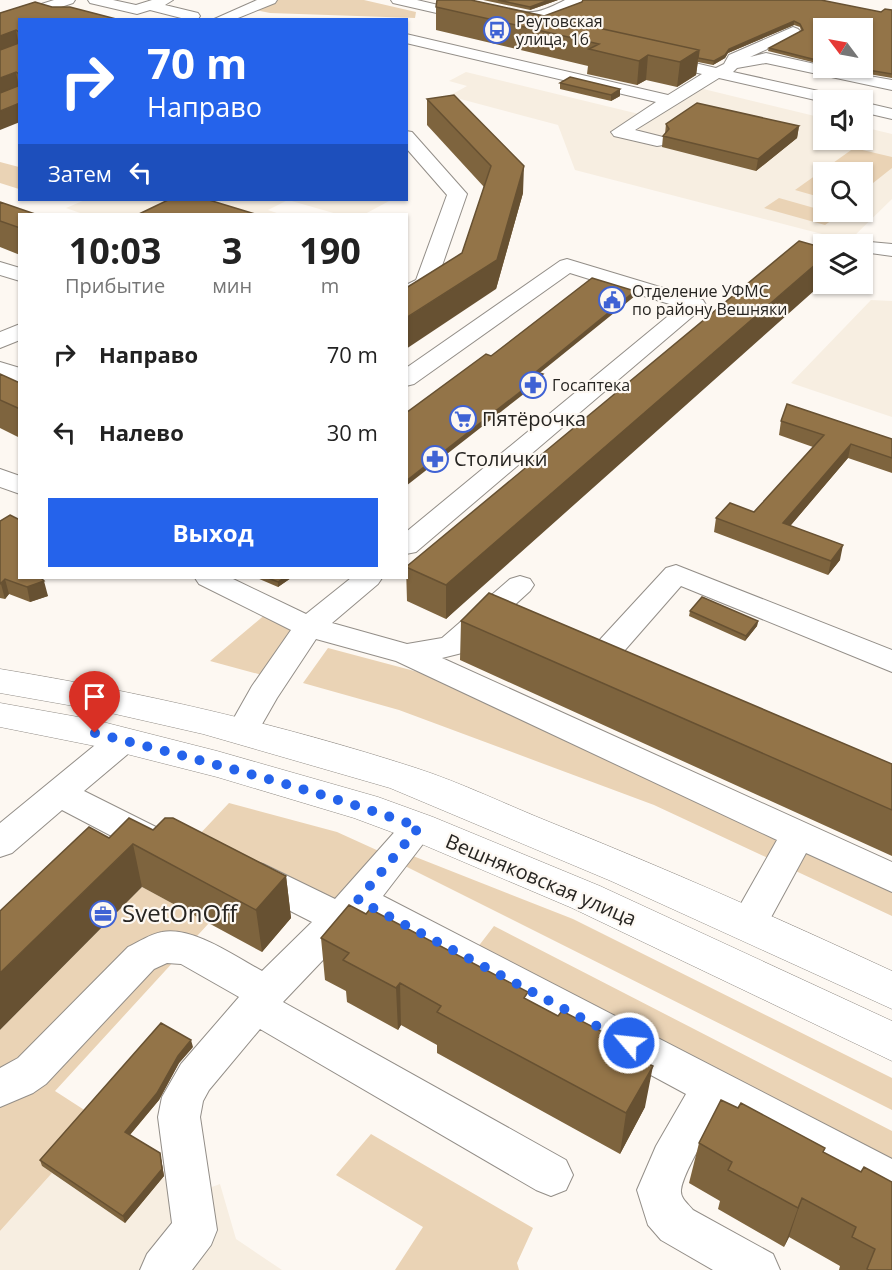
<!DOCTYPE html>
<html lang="ru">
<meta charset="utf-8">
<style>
body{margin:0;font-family:"Open Sans",sans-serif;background:#f6f6f6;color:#222;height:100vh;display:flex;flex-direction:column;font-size:22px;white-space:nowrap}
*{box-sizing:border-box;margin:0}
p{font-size:20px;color:#767676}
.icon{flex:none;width:33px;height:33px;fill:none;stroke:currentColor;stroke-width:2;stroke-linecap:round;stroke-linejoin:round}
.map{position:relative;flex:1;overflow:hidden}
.side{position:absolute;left:18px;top:213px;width:390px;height:366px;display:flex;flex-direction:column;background:#fff;border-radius:0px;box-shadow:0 2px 4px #0004}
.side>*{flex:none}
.top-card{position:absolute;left:18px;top:18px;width:390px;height:183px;border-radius:0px;box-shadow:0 2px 4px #0004;background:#2563eb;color:#fff;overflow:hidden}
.needle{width:39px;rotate:302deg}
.fabs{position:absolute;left:813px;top:18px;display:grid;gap:12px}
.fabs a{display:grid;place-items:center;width:60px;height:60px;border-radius:0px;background:#fff;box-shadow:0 2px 4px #0004;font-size:30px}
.pin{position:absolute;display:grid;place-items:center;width:51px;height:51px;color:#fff;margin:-62px -26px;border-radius:50% 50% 50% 0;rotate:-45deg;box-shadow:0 0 6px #0007}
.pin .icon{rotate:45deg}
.me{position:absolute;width:66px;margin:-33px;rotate:298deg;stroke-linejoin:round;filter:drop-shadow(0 0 4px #0008)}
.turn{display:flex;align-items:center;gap:21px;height:126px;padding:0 30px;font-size:27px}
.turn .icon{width:78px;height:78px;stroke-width:2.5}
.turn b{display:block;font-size:42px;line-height:51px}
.then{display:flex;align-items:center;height:57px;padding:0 30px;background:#0003;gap:12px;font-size:22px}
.eta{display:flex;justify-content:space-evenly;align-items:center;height:102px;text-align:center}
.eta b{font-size:36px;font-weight:700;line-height:42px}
.primary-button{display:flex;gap:12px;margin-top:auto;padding:12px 30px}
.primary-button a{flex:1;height:69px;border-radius:0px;background:#2563eb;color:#fff;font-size:24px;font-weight:700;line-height:69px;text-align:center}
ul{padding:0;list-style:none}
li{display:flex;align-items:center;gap:18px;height:78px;padding:0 30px}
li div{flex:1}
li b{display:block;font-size:22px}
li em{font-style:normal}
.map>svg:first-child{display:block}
</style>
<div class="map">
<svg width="892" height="1270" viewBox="0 0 892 1270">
<rect width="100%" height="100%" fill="#fdf8f2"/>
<!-- built -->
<path fill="#f7eee1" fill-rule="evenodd" d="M466,72L639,114L687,85L823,118L824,140H862L863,127L892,134V199L849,241L575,170L558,125L449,96L467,86L449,81ZM824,172H862V212H824Z
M85,200H288L268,210L280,214H83L66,208Z
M288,200H391L365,214H337Z
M871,300L892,301V417L791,383Z
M52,1173L125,1223L162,1177L190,1195L220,1184L236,1239L282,1270H0V1231Z"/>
<!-- green -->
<path fill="#ead3b5" d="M278,0H364L416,12L415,18L270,13L251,9Z
M854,148L892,157V168L863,191L862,172H824L823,198L795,190Z
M0,162L19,167V189L0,183Z
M779,198L839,215L825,225L764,208Z
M267,613L296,628L262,675L210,661Z
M328,648L422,673L892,888V916L654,805L399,710L303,683Z
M229,803L337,832L381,852L339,905L197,837Z
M413,856L573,919L884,1074L892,1078V1110L405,866Z
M142,887L209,923L55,1091L89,1113L42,1166L52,1173L0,1231V1030Z
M494,926L892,1131V1172L474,952Z
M371,1134L533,1228L517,1263L519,1270H395L423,1227L336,1175Z"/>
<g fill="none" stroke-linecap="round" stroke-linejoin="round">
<defs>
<path id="minor" d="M54,0H75L73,3L52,10L79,17L81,20H55L32,13L30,10L32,7Z
M88,0H113L136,5L152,0H173L165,5L198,13L200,16L198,19L189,20L150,10L137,14L90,3Z
M257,0H277L275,3L233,20H212Z
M391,0H417L481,15L483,18L476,22L393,3Z
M565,0H583C569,16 513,31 497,14C505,6 522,13 533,12C544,11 555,5 565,0Z
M793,27L798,29L801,32L798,35L750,57L766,53L824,66V68L892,80V90L766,63L737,68L733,72L841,96L843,100H824V102L719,78L635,130L663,137L666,141L663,145L657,146L614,136L611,132L656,102L406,43V34L668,95L702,74L651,62L649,59L651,56L657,54L716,68L724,64L729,55Z
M862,102L892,109V119L862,112Z
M406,131L412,132L467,194L436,283L414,300L406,301V285L416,280L447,195L406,148Z
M870,242L892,244V256L863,252V244Z
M567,259L703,300L706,305L416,552L406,554V532L679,307L570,273L414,384L406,386V368L560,261Z
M0,262L20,268V281L0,275Z
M20,324V340L0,348V332Z
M0,362L20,368V384L0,377Z
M0,469L20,476V494L0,487Z
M676,565L892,650V672L681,586L611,666C595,671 574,664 565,650L569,643L580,640L595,645L666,568Z
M520,576L530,579L534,585L530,591L462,653L442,658L892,862V892L806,853L762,934L749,938L736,934L730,923L777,840L396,661L316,639L277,698L253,740L242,743L231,740L226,732L252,686L291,630L199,584L195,578H231L306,614L351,578H382L378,584L332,623L407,644L442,638L510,579Z
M123,728L135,732L139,740L135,748L84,791L170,834L176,844L170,854L158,858L146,854L62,810L12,853L0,857V823L111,732Z
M419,814L431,818L436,827L383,896L892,1159V1203L720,1112C710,1130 683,1172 681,1190C680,1198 688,1204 693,1210L773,1254L780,1270H713L661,1240L648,1225L637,1190L656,1146L686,1094L362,919L283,1002L566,1160L573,1175L566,1190L551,1196L536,1190L260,1029L209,1090L203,1101L200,1117L217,1230L211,1245L192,1270H140L147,1254L172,1223L158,1117L162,1097L181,1064L239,997L181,964L167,963L154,969L46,1084L33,1093L0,1107V1068L18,1058L128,947C139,942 150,934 162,932C193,926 236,957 262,971L312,922L237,884L232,874L237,864L250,860L263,864L335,899L407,818Z"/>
<path id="major" d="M0,669C141,692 280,724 416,768C462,783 507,805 552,823C667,869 780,919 892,971V1009L611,881L390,788L203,734L102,711L0,693Z
M0,703L95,720L217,751L378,797L433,817L600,886L892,1021V1061L572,908L405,837L354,818L217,777L95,746L0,727Z"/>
</defs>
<!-- minor casing -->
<use href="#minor" stroke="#938e88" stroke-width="2"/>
<!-- major casing -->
<use href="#major" stroke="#938e88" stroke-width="1"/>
<!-- minor -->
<use href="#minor" fill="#fff" fill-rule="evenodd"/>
<!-- major -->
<use href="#major" fill="#fff" fill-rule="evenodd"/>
</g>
<!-- wall -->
<path fill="#7e643e" d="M483,0H558L530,10Z
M35,2L20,122L0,13Z
M582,2L881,12L892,10V78L834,68H862L824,28V65L768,51L769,48L801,31L800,27L794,25L728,53L725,58L713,65L698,62L696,75L677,87L646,80L637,85L587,74L588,66L436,30V7L544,16Z
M560,83L620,96L611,101L560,89Z
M427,99L523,193L496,289L462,253L484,187L427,125Z
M666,124L799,126L797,138L756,171L662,147L663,136L665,134Z
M0,202L20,214V255L0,247Z
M824,248L446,619L407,601L406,567Z
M0,374L20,383V438L0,428Z
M781,421L892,439V473L848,458L790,526L840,560L828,575L714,532L716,518L754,512L813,447L779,435Z
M0,521L48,596L30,602L9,594L5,599L0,598Z
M257,578H291L278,587Z
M690,611L758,621L757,626L745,641L689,616Z
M461,621L892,764V856L460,660Z
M153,830L286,876L291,918L262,952L142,887L109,838Z
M321,938L527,1000L635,1057L645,1107L620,1154L437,1053V1045L401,1025L398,1030L347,1002L346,991L325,980Z
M193,1047L179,1063L159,1100L130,1135L160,1153L164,1176L125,1223L42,1166L40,1160Z
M699,1143L824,1153L892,1270H839L840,1266L789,1237L784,1247L718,1209L720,1201L689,1183Z"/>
<!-- shaded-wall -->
<path fill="#675132" d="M549,0H558L530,10V7Z
M794,21V25L728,53L725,58L713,65L714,61L729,49Z
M16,30L19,46L0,53V36Z
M699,50L696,75L677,87L680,62Z
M648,55L646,80L637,85L639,61Z
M16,72L19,89L0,96V78Z
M620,89V96L611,101V95Z
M20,103V122L0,130V111Z
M799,126L797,138L756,171L758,159Z
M524,166L523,193L496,289L406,349V318L497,260Z
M824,257V282L446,619V585Z
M635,291V296L536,376V372Z
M543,374V379L406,486V481Z
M851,444L848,458L780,538L783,523Z
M843,545L840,560L828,575L831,561Z
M284,578H291L278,587V582Z
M5,579L9,594L5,599L1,584Z
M44,581L48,596L30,602L27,587Z
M758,621L757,626L745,641L746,636Z
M133,844L142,887L0,1030V973Z
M286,876L291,918L262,952L256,910Z
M400,983L401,1025L398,1030L396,988Z
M191,1040L193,1047L179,1063L159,1100L127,1138L125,1132L178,1056Z
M653,1066L645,1107L620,1154L626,1113Z
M160,1153L164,1176L125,1223L123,1216Z
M802,1198L789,1237L784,1247L798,1208Z"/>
<!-- building -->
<path fill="#937448" stroke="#675132" stroke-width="1.5" d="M437,0H471L699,50L680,62L648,55L639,61L589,49L599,44L436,7Z
M498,0H549L530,7Z
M583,0H821L881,12L885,9L892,10V74L856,68H862V28H824V62L769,48L803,30L800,24L794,21L729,49L725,55L714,61L698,58L699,50L544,16L582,2Z
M35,2L52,7H70L120,20H20V103L0,111V93L18,86L19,74L16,72L0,78V50L19,43V32L16,30L0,36V13Z
M570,77L620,89L611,95L560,83Z
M454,95L524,166L497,260L406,318V288L462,253L491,166L427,99Z
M697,103L799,126L758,159L663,136L669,129L666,124Z
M168,200H209L255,214H139Z
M0,202L35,214H20V228L0,221Z
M799,241L824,248V257L446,585L406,567Z
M592,278L635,291L536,372L543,374L406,481V413L486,354L491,356Z
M0,374L20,383V409L0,400Z
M787,404L892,439V458L851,444L783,523L843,545L831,561L716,518L730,503L754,512L824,435L781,421Z
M10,515L20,520V578H41L44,581L27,587L5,579L0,584V521Z
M268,578H284L278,582Z
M489,593L892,764V810L461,621Z
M702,597L758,621L746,636L690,611Z
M129,818L153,830L165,818H173L286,876L256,910L133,844L0,973V911L89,827L109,838Z
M349,905L366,914L370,909L528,992L524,998L558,1016L562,1011L636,1049L632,1055L653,1066L626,1113L437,1012L441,1006L400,983L396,988L343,960L349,953L321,938Z
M161,1023L191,1040L178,1056L157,1093L125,1132L160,1153L162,1169L123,1216L40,1160Z
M721,1100L738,1108L741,1103L825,1148L823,1152L861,1172L864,1167L892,1182V1270H869L867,1269L875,1249L852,1237L856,1227L802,1198L798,1208L728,1170L732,1162L699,1143Z"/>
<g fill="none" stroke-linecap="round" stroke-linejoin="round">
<!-- route -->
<path stroke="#2563eb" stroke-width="10" stroke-dasharray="0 18" d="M95,733C204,761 313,789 419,827L358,900L629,1043"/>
</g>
<!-- icons -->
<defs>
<symbol id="bus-ring" viewBox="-11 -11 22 22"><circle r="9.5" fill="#fdf8f2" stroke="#3f62d4" stroke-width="1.5"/><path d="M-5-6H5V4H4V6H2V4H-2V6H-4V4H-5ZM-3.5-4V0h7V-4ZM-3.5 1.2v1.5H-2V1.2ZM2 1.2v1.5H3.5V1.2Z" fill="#3f62d4"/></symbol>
<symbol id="civic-ring" viewBox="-11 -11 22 22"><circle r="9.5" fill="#fdf8f2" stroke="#3f62d4" stroke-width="1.5"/><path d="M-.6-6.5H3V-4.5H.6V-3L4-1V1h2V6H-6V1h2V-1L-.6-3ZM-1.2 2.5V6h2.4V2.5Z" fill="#3f62d4"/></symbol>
<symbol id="pharmacy-ring" viewBox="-11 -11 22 22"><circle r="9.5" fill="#fdf8f2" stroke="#3f62d4" stroke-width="1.5"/><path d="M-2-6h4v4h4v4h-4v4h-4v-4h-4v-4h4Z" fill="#3f62d4"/></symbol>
<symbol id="supermarket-ring" viewBox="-11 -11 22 22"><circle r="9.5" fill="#fdf8f2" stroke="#3f62d4" stroke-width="1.5"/><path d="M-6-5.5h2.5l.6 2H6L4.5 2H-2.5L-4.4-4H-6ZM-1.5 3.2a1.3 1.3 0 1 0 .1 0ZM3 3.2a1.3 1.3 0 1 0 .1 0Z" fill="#3f62d4"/></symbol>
<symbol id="office-ring" viewBox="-11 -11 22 22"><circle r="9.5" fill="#fdf8f2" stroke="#3f62d4" stroke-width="1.5"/><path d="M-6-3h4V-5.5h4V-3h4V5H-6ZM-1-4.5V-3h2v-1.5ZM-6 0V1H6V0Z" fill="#3f62d4"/></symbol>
</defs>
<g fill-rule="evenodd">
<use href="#bus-ring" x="482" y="15" width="30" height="30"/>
<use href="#civic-ring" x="597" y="285" width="30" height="30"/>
<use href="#pharmacy-ring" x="518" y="370" width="30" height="30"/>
<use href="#supermarket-ring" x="448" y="404" width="30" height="30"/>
<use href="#pharmacy-ring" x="420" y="444" width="30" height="30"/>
<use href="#office-ring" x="88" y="899" width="30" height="30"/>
</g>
<g text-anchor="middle" stroke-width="4.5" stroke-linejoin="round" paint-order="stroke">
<!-- far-poi labels -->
<g font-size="16" fill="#272522" stroke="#fdf8f2" text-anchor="start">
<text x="516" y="27">Реутовская<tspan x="516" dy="18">улица, 16</tspan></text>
<text x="632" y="297">Отделение УФМС<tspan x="632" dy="18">по району Вешняки</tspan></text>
<text x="552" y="391">Госаптека</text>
</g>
<!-- poi labels -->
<g font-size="20" fill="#272522" stroke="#fdf8f2" text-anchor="start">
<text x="482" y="426">Пятёрочка</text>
<text x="454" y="466">Столички</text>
</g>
<!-- street labels -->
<g font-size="20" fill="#272522" stroke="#fdf8f2">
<text transform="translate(541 880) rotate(23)" y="7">Вешняковская улица</text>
</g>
<!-- near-poi labels -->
<g font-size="24" fill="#272522" stroke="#fdf8f2" text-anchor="start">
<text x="122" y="922">SvetOnOff</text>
</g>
</g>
</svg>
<div class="fabs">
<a><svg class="needle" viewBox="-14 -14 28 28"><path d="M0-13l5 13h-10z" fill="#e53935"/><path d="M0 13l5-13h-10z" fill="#767676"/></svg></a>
<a><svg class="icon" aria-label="sound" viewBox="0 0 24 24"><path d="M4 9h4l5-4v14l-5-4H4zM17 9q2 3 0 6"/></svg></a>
<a><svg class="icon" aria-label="search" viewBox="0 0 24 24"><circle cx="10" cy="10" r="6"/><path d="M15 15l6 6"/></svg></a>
<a><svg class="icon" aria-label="layers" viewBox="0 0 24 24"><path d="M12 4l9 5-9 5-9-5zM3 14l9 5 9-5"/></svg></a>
</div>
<div class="pin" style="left:95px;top:733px;background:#d93025"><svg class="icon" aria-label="arrive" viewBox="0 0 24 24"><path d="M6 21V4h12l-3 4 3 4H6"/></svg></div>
<svg class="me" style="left:629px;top:1043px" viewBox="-20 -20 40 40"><circle r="17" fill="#2563eb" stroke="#fff" stroke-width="3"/><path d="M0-11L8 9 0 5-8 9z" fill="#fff"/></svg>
<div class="top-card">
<div class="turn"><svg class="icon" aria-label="right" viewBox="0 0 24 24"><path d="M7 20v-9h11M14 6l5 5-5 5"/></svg><div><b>70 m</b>Направо</div></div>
<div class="then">Затем<svg class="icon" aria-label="left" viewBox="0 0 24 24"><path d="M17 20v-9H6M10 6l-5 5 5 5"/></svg></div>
</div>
<section class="side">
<div class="eta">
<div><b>10:03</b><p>Прибытие</p></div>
<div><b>3</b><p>мин</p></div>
<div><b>190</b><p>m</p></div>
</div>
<ul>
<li><svg class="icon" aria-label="right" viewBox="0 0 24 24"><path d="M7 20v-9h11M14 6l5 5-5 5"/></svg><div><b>Направо</b></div><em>70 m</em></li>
<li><svg class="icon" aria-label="left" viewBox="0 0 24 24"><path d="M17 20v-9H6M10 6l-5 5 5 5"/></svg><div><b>Налево</b></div><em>30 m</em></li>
</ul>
<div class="primary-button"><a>Выход</a></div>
</section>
</div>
